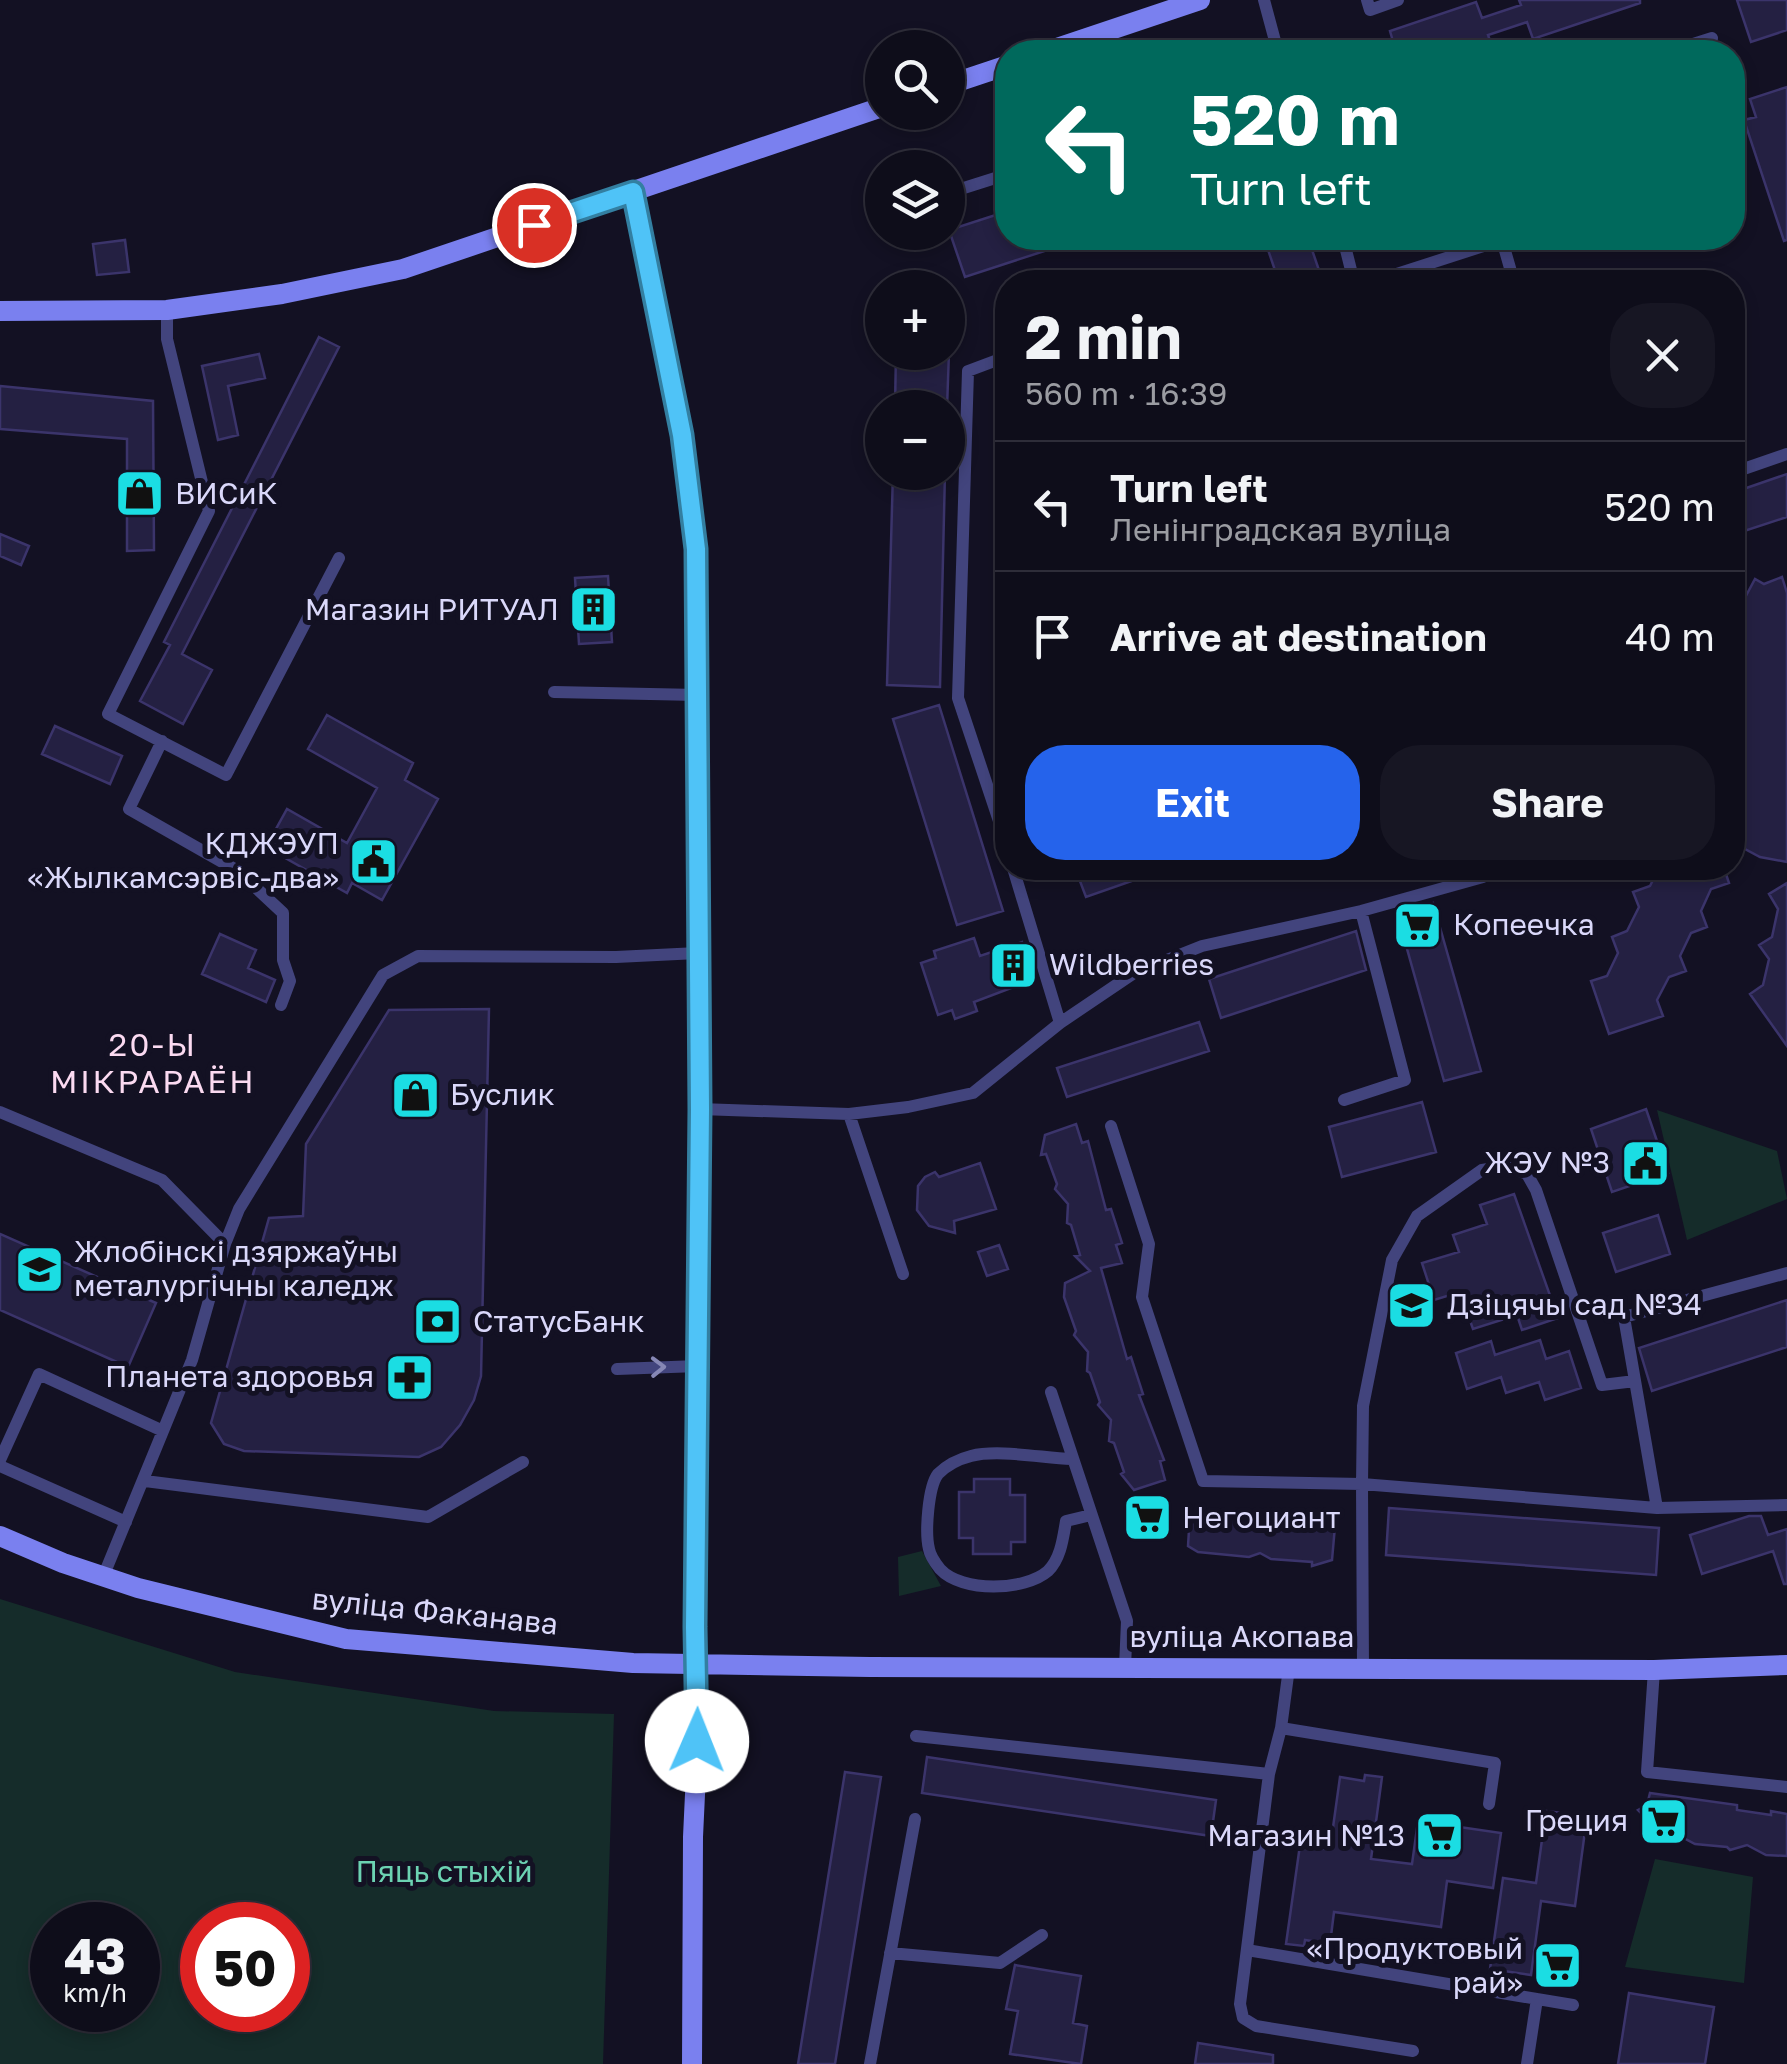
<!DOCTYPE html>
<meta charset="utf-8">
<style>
body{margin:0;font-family:"Golos Text",sans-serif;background:#171623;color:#f1f3f6;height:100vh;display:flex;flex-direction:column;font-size:38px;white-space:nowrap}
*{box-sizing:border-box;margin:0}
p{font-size:32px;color:#9b9ca2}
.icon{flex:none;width:55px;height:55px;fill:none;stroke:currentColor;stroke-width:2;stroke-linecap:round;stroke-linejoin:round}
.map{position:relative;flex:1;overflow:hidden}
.sheet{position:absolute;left:995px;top:270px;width:750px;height:610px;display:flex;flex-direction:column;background:#0e0d1a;border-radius:40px;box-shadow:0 5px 15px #0003,0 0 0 2px #2e2d39}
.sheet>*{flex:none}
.top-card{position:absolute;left:995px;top:40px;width:750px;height:210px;border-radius:40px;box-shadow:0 5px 15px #0003,0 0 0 2px #2e2d39;background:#00695c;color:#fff;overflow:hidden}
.buttons{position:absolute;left:865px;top:30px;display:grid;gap:20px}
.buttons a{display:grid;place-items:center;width:100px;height:100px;border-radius:50%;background:#0e0d1a;box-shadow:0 5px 15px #0003,0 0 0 2px #2e2d39;font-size:50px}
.speed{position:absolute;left:30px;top:1902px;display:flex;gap:20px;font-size:50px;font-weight:700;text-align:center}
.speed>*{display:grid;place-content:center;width:130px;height:130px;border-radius:50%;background:#0e0d1a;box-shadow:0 5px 15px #0003,0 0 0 2px #2e2d39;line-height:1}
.speed small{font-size:25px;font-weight:400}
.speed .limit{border:15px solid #d22;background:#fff;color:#111}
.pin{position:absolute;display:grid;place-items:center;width:85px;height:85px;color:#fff;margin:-42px;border:5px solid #fff;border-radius:50%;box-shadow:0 2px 10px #0007}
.me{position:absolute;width:110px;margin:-55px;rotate:1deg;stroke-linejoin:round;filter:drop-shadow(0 0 8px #0008)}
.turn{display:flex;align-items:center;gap:35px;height:210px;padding:0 30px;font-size:45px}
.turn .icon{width:130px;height:130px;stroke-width:2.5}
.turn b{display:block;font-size:70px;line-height:85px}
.round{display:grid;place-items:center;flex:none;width:105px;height:105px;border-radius:40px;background:#171623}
.overview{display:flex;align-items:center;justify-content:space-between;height:170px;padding:0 30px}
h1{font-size:60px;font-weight:700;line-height:75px}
.button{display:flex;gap:20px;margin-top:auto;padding:20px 30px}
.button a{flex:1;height:115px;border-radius:40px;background:#2563eb;color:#fff;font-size:40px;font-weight:700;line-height:115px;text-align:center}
.button a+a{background:#171623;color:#f1f3f6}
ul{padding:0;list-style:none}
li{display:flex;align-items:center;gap:30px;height:130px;padding:0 30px;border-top:2px solid #2e2d39}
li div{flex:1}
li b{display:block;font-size:38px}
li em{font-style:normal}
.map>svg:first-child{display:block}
</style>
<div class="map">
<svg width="1787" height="2064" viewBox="0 0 1787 2064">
<rect width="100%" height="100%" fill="#131123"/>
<!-- green -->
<path fill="#152c2a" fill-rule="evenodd" d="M1657,1110L1777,1151L1787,1199L1687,1240Z
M922,1551L941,1586L899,1596L898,1557Z
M0,1599L235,1672L494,1711L614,1714L603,2064H0ZM52,1925H138V2010H52ZM202,1925H288V2010H202Z
M1655,1859L1753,1877L1744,1983L1625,1967Z"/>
<!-- building -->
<path fill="#242042" stroke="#3b346b" stroke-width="2.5" d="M1519,0H1640V3L1533,39L1527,22L1488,35L1494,52H1359L1358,50L1392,38L1390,31L1476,2L1482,18L1521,5Z
M1737,0H1787V30L1751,42Z
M1787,87V240L1784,241L1744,120L1756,117L1750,99Z
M1008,211V238H1075V241L965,277L949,230Z
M1264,238H1308L1323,282H1279Z
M125,240L129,272L97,275L93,244Z
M319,337L339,347L182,654L212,670L183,724L140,701L170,645L164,642Z
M896,352H949L947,408H895Z
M259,354L265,378L228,386L238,435L218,440L202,366Z
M0,386L153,401L154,550L127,551V439L0,429Z
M893,472H945L940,687L887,685Z
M1787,474V517L1732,535V493Z
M0,534L29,546L21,565L0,556Z
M608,576L612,642L579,644L575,578Z
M1782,577L1787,593V862L1760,857L1732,842V622L1755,579L1764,584Z
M939,705L1003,911L957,925L893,719Z
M327,715L413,763L405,780L438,799L382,900L352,883L347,893L266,847L287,809L347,843L377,788L308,749Z
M55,726L122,756L110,784L42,754Z
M1075,868H1163V870L1086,897Z
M1659,868H1724L1729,883L1711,889L1701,911L1707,927L1691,933L1680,956L1686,971L1669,977L1657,1000L1663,1016L1609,1034L1591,981L1607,976L1618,953L1612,937L1627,931L1639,907L1633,892L1650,886Z
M1787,883V1046L1750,994L1763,985L1769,959L1759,945L1772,937L1778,909L1769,894Z
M1433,903L1481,1071L1444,1081L1397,913Z
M1356,931L1366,970L1221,1018L1209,979Z
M220,934L256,950L248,968L275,980L266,1002L202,974Z
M974,938L980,956L1022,942L1035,979L974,1002L977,1011L955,1019L952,1010L938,1015L921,963L936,958L934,951Z
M489,1009L481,1376L474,1400L460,1425L441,1447L419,1457L244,1451L224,1444L211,1423L269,1218L303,1216L306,1144L389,1010Z
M1199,1022L1209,1051L1067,1097L1057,1068Z
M1422,1102L1436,1152L1342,1177L1329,1127Z
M1646,1109L1668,1173L1612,1192L1591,1129Z
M1076,1124L1082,1143L1088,1141L1106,1210L1111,1209L1122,1243L1116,1245L1122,1263L1101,1268L1127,1359L1131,1357L1143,1394L1139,1395L1164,1460L1160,1461L1165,1480L1134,1490L1121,1474L1124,1472L1114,1443L1109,1441L1111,1420L1098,1405L1100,1402L1090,1373L1087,1371L1088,1352L1074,1335L1076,1331L1064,1297L1065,1283L1090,1271L1075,1256L1080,1255L1071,1225L1067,1223L1068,1204L1055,1189L1057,1184L1046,1154L1041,1155L1045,1135Z
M980,1163L996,1209L954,1221L955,1233L929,1226L917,1210L918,1186L925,1177L935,1172L939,1177Z
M1514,1194L1558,1318L1522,1330L1517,1315L1473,1329L1460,1292L1434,1300L1422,1263L1459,1252L1453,1235L1487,1224L1480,1205Z
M1658,1215L1670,1254L1616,1272L1603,1233Z
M0,1234L156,1303L128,1367L0,1310Z
M999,1245L1008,1269L987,1276L978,1252Z
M1787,1300V1347L1652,1391L1639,1348Z
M1540,1340L1546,1359L1569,1351L1581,1388L1545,1400L1539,1382L1506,1393L1501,1377L1467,1389L1456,1353L1491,1341L1495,1355Z
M974,1479H1010V1495H1025V1542H1011V1554H973V1538H959V1492H974Z
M1138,1505L1158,1508L1156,1530L1136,1528Z
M1389,1508L1659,1528L1656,1575L1386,1555Z
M1210,1510L1281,1521V1516L1317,1519V1524L1335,1526L1332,1560L1312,1566V1562L1271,1559L1260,1553L1249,1557L1198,1552L1188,1546L1190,1514L1209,1516Z
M1749,1516H1761L1768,1535L1787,1529V1584H1784L1773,1551L1702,1574L1690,1535Z
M927,1757L1216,1800L1211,1836L922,1793Z
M845,1772L881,1777L835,2064H798Z
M1365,1775L1382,1777L1371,1859L1412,1864L1418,1821L1501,1833L1493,1888L1447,1881L1441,1927L1334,1912L1330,1944L1305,1940L1304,1946L1286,1944L1300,1845L1330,1849L1340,1777L1364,1781Z
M1650,1793L1737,1805V1810L1771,1815V1811L1787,1814V1856L1766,1855L1747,1845L1730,1850L1727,1847L1695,1844L1676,1834L1660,1832L1638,1810L1647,1805Z
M1546,1811L1587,1816L1575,1906L1541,1901L1531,1975L1490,1969L1503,1878L1536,1883Z
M1015,1965L1081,1976L1073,2023L1087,2026L1081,2064L1010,2054L1018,2011L1006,2009Z
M1629,1993L1714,2007L1705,2064H1618Z
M1198,2043L1273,2055V2064H1195Z"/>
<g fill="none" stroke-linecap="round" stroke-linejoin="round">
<!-- lane -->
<path stroke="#42447d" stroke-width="12" d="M1264,0L1278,52
M1367,0L1370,10L1398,0
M1668,52L1712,38
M948,193L1008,174
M1343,238L1354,282
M1372,282L1502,240L1514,282
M167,310V339L209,511L108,714L226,775L339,558
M1008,356L968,371L958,698L1008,848
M1732,473L1787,454
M554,692L698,695
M162,741L129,809L238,871L283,913V960L290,981L281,1005
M1060,1023L1134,973L1202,946L1361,911L1483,877L1480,868
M1344,1100L1405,1080L1361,911
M700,1109L849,1114L908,1107L973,1093L1060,1023L1013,868
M0,1112L162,1180L225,1244
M849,1114L903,1274
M1111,1126L1149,1244L1142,1297L1203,1481L1362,1484L1363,1668
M617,1369L698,1366
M1635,1381L1602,1385L1536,1190L1527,1174L1506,1166L1482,1170L1417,1216L1392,1260L1363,1406L1362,1484L1657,1508L1624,1317L1787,1273
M1051,1392L1127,1621L1125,1667
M163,1431L192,1360L225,1244L239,1209L383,975L418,956L616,957L698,953
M1071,1459C1043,1458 998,1449 971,1456C959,1459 947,1465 938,1474C928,1487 925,1533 929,1549C930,1555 936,1564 940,1569C962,1593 1025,1591 1048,1571C1061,1558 1063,1538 1066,1521L1091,1515
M0,1460L39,1374L163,1431L103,1577
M0,1466L126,1522
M145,1481L428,1517L523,1462
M1657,1508L1787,1505
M1289,1668L1281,1728L1269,1774L1240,2004L1243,2018L1256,2026L1413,2051
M1654,1670L1647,1772L1787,1787
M1281,1728L1495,1763L1489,1804
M916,1736L1269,1774
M1247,1950L1573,2005
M890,1953L1000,1963L1042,1935
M870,2064L915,1819
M1527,2064L1537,1999"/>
<!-- secondary -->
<path stroke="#7a80ef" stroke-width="20" d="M1045,52L1200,0
M948,85L1008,65
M633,192L682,435L696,549L700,1109L695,1627L699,1709L693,1837L692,2064
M0,311L167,310L282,294L403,269L882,107
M0,1536L63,1563L138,1588L346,1639L633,1663L870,1667L1654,1670L1787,1665"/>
</g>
<!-- one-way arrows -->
<defs><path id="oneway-chevron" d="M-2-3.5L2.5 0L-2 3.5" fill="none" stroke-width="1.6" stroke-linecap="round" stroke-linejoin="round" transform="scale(2.5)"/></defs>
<use stroke="#8687b5" href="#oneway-chevron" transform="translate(658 1367) rotate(-1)"/>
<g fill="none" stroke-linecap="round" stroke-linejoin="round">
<defs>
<path id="route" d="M534,225L633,192L682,435L696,549L700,1109L695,1627L697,1741"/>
</defs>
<!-- route casing -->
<use href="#route" stroke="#337fa1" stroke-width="25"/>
<!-- route -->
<use href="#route" stroke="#4fc3f7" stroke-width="18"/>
</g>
<!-- icons -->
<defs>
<symbol id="shop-square" viewBox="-11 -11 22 22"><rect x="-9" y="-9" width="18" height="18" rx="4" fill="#1bdde3" stroke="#131123"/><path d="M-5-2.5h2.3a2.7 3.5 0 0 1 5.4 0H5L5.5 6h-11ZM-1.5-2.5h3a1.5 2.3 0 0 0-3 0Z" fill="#111"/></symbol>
<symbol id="building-square" viewBox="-11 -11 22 22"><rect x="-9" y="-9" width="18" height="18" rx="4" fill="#1bdde3" stroke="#131123"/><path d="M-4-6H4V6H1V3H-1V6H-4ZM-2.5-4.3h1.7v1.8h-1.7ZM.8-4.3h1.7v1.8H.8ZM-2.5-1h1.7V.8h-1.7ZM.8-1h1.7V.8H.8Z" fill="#111"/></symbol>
<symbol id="civic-square" viewBox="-11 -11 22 22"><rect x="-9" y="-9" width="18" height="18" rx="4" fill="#1bdde3" stroke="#131123"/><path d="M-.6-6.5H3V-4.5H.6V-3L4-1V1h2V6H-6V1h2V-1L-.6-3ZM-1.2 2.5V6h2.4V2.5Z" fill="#111"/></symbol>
<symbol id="supermarket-square" viewBox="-11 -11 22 22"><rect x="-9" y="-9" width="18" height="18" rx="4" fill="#1bdde3" stroke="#131123"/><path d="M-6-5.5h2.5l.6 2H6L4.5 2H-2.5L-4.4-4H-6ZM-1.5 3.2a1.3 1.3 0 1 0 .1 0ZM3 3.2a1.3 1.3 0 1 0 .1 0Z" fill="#111"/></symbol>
<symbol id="university-square" viewBox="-11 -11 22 22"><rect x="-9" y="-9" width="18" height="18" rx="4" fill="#1bdde3" stroke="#131123"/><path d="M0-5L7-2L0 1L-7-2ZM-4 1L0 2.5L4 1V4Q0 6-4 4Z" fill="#111"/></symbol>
<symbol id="school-square" viewBox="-11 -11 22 22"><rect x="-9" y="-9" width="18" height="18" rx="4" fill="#1bdde3" stroke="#131123"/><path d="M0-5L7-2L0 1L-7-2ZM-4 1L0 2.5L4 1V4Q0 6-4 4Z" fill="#111"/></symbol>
<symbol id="bank-square" viewBox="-11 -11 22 22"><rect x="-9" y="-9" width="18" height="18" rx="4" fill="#1bdde3" stroke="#131123"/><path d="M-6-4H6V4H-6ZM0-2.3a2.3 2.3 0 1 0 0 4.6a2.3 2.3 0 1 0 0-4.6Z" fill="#111"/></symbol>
<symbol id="pharmacy-square" viewBox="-11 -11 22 22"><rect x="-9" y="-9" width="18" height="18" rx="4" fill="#1bdde3" stroke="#131123"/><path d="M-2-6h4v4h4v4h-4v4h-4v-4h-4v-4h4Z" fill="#111"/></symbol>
</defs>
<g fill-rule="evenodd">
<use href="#shop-square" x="112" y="466" width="55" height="55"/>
<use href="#building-square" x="566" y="582" width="55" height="55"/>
<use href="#civic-square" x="346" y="834" width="55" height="55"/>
<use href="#supermarket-square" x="1390" y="898" width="55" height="55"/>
<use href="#building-square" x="986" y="938" width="55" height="55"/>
<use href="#shop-square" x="388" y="1068" width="55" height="55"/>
<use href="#civic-square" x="1618" y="1136" width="55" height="55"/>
<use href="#university-square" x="12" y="1242" width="55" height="55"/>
<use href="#school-square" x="1384" y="1278" width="55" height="55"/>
<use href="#bank-square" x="410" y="1294" width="55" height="55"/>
<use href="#pharmacy-square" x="382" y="1350" width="55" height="55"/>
<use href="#supermarket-square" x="1120" y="1490" width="55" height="55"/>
<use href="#supermarket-square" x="1636" y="1794" width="55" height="55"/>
<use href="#supermarket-square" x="1412" y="1808" width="55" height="55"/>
<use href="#supermarket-square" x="1530" y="1938" width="55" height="55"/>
</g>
<g text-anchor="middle" stroke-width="10" stroke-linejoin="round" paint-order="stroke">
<!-- poi labels -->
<g font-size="30" fill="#dad8fa" stroke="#131123" text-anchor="start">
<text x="175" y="504">ВИСиК</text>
<text x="559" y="620" text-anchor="end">Магазин РИТУАЛ</text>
<text x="339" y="854" text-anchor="end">КДЖЭУП<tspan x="339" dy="34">«Жылкамсэрвіс-два»</tspan></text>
<text x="1453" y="935">Копеечка</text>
<text x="1049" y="975">Wildberries</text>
<text x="450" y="1105">Буслик</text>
<text x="1610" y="1173" text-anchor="end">ЖЭУ №3</text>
<text x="74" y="1262">Жлобінскі дзяржаўны<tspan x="74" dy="34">металургічны каледж</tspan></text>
<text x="1447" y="1315">Дзіцячы сад №34</text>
<text x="473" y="1332">СтатусБанк</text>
<text x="374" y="1387" text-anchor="end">Планета здоровья</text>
<text x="1182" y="1528">Негоциант</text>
<text x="1628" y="1831" text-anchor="end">Греция</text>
<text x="1405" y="1846" text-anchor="end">Магазин №13</text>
<text x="1523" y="1959" text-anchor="end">«Продуктовый<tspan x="1523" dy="34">рай»</tspan></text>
</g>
<!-- street labels -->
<g font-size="30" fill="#dad8fa" stroke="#131123">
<text transform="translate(435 1612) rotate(6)" y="10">вуліца Факанава</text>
<text x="1242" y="1647">вуліца Акопава</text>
</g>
<!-- park labels -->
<g font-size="30" fill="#6cd2b2" stroke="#131123">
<text x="444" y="1882">Пяць стыхій</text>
</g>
<!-- neighbourhood labels -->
<g font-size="32" letter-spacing="2.5" fill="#fbdaf1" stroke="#131123">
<text x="153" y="1056">20-Ы<tspan x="153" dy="37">МІКРАРАЁН</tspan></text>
</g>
</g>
</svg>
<div class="buttons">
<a><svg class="icon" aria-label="search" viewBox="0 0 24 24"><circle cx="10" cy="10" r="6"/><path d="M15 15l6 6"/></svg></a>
<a><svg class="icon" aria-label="layers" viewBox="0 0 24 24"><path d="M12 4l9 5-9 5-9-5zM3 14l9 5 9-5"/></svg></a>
<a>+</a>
<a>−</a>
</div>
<div class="speed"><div>43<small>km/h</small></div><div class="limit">50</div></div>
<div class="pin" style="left:534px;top:225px;background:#d93025"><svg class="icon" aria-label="arrive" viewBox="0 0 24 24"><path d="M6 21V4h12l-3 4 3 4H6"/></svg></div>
<svg class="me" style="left:697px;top:1741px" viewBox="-20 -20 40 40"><circle r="19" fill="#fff"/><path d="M0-13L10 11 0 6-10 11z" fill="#4fc3f7"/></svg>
<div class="top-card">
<div class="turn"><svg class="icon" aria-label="left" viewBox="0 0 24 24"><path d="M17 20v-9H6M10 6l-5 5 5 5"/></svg><div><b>520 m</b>Turn left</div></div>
</div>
<section class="sheet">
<div class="overview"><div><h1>2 min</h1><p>560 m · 16:39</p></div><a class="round"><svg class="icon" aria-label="close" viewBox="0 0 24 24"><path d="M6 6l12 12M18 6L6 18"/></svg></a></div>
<ul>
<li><svg class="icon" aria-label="left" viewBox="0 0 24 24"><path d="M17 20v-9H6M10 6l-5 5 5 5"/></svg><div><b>Turn left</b><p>Ленінградская вуліца</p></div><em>520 m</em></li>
<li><svg class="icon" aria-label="arrive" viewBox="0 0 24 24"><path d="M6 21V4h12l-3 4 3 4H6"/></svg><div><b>Arrive at destination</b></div><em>40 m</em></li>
</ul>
<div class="button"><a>Exit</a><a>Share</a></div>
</section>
</div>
